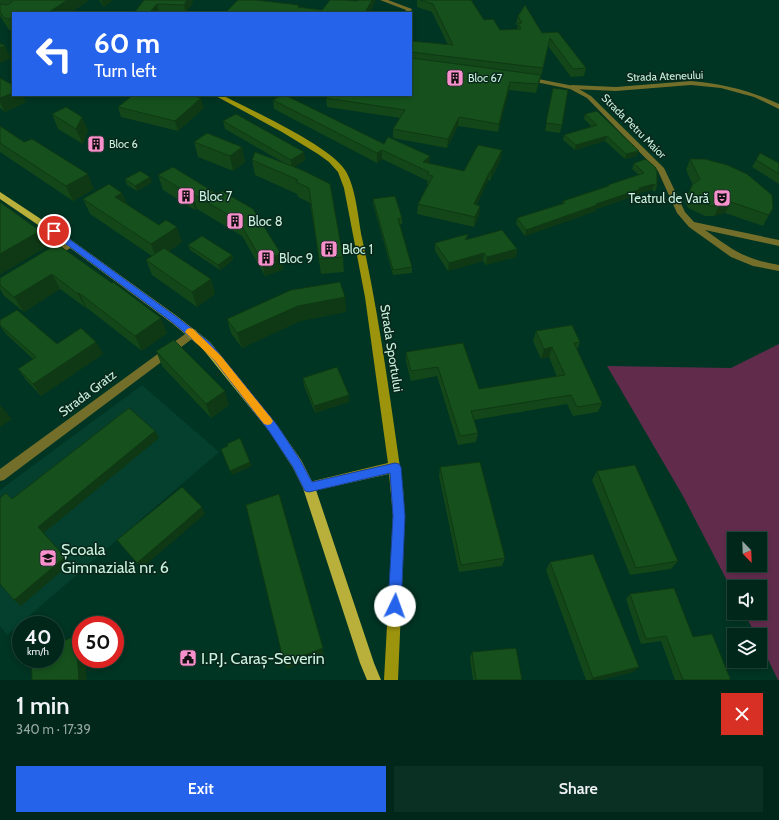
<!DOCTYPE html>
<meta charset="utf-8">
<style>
body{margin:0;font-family:Cabin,sans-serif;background:#0a2f23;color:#f1f3f6;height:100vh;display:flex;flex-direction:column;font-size:15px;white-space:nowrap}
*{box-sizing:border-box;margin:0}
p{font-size:13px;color:#95a5a2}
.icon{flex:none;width:22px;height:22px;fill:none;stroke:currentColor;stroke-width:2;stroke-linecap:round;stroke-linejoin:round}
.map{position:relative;height:680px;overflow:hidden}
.panel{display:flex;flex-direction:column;background:#00271a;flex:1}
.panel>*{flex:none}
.hud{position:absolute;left:12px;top:12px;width:400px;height:84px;border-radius:0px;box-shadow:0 2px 6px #0003,0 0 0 1px #224439;background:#2563eb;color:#fff;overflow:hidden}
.needle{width:26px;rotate:157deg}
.buttons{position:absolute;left:727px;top:532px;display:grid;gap:8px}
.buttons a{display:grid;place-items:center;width:40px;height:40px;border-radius:0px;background:#00271a;box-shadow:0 2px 6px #0003,0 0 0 1px #224439;font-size:20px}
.speed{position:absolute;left:12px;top:616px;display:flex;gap:8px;font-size:20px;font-weight:700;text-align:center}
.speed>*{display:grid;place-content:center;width:52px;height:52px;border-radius:50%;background:#00271a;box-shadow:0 2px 6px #0003,0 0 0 1px #224439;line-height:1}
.speed small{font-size:10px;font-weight:400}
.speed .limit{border:6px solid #d22;background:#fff;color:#111}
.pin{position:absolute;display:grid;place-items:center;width:34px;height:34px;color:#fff;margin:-17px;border:2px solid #fff;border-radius:50%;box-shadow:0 1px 4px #0007}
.me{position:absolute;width:44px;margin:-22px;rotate:3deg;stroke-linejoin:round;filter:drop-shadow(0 0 3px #0008)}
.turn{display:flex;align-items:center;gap:14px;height:84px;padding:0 16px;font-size:18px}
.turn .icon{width:52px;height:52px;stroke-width:2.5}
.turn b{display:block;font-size:28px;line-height:34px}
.round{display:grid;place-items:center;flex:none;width:42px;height:42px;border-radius:0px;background:#0a2f23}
.overview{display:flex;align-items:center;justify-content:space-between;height:68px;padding:0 16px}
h1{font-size:24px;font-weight:600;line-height:30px}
.action{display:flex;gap:8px;margin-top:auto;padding:8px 16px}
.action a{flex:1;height:46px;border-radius:0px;background:#2563eb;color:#fff;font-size:16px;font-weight:600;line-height:46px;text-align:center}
.action a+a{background:#0a2f23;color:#f1f3f6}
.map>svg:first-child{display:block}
</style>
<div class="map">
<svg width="779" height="680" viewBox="0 0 779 680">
<rect width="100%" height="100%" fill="#003423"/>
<!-- built -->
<path fill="#04402d" d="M142,385L219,452L7,635L0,626V490Z"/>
<!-- green -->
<path fill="#612c4c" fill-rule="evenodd" d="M779,344V680H778L760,643V635H756L744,613H760V587H734V594L683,496L607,366L731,368ZM734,539H760V565H734Z"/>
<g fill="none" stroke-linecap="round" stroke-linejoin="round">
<!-- minor -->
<path fill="#736e29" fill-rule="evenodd" d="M380,0H388L412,9L410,13H404L406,10Z
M691,81C723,84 749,90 779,104V109L754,97L721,88L691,85L616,91L572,89L569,87L572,85L616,87Z
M71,241L75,244L74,246L55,257H49L48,255L49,253Z
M192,329L196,330L197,333L196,336L4,480L0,481V469Z"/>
<!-- tertiary -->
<path fill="#736e29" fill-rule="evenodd" d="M528,77L574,86L591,96L664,168L685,212L694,222L779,240V246L705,230C733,250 744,259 779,265V271L753,266L731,257L689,227L677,213L658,171L587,98L570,89L526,80L525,79Z"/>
<!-- secondary -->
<path fill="#9d940d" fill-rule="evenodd" d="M214,95H222C251,110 329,145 345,170C356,187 358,218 362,238C380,320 391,405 403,488L405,516L398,680H384L393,516L389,474L309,492L305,491L303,487L305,483L309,482L388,463L365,297L344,188L338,172L329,162L318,154L282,132Z"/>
<!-- primary -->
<path fill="#b9b03b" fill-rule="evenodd" d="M0,192L56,229L178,317L210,342L277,425L301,460L315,487L374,663L381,680H367L360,663L303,488L293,468L269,431L202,348L172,323L50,233L0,199Z"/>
</g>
<!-- wall -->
<path fill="#134619" d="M0,0H89L70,13H13V30H9L0,16Z
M99,0H113L104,7Z
M144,0H192L193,3L186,13L159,12L158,13H134Z
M417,0H471L484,20L500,30L517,29L518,27L516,24L518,16L542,33L558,32L586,68L584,76L571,77L548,46L541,77L536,93L509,90L498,132L458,126L447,148L393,138V129L400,118L327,107L326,98L411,95V41L448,45L432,12L417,7Z
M0,78L26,102L5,112L0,108Z
M553,88L562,125L560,133L545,131Z
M273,100L384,144L429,163L464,171L501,159L490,181L488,180L477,205L480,206L479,215L474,227L417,214L418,204L428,185L427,184L428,181L382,159L377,163L274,109Z
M118,107L204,108L178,131L121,117Z
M52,114L82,117L88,131L83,144L58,129Z
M585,114L637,156L625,159L605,141L575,150L563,140L564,135L592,127L584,119Z
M223,121L304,152L305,160L294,167L302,170L343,257L344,272L321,274L310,203L298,197L297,194L255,175L252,160L286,164L225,129Z
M0,126L94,189L73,201L0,152Z
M194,142L242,147L245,162L233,171L198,157Z
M690,159L769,215L763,226L725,213L714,216H705L688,208L686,204L685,200L690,190L693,185L686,170Z
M756,160L779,163V184L752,167Z
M634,163L657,187L655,192L652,190L639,193L638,195L596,209V211L525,236L516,224L517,218L562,204L563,201L607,186L608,185L639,175L632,169Z
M158,175L217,194L284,269L265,276L242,236L197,209L195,210L163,190Z
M125,179L152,182L137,191L127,185Z
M122,193L127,204L182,242L169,251L211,279L215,294L197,307L152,275L146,260L152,256L90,214L83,199Z
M373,199L402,218V224H400L412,267V273L393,275L373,204Z
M468,234L467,239L517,249L516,257L486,265L483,261L448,271L435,251V243Z
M57,244L167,333L142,351L87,308H86L60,289L24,312L4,296L0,289V278Z
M188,245L232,255L233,260L220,270L190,250Z
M345,297L346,312L300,321L242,348L231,333L227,319Z
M0,320L57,344L96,342L103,354L41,396L26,380L18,369L33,359L6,334L0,326Z
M536,331L580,342L577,351L602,403L598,412L573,416L567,404L474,420L478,433L476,442L458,445L437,376L411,381L406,362V352L463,343L479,389L557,377L549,357L541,359L533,341Z
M156,351L229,405L211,418L162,366Z
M303,378L349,402L315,413L304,386Z
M440,467L505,558L502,566L459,572L439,476Z
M597,471L678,561L671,569L630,575L592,480Z
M550,562L633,672L601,680H586L546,570Z
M630,594L693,637L730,680H675L661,641L641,644L626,599Z
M472,652L522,680H473L470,658Z"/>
<!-- shaded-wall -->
<path fill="#0f3914" d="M67,0H89L70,13H48Z
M101,0H113L104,7Z
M187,0H192L193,3L186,13L184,5Z
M372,0H376L370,13H365Z
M157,4L159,12L158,13H149Z
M5,46L11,58L0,63V48Z
M541,75L539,84L536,93L538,84Z
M510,82L509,90L498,132L499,124Z
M13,93V95H23L26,102L5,112L0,102V98Z
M201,98L204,108L178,131L175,121Z
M82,117L88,131L83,144L76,129Z
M459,117L458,126L447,148L448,139Z
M607,136L605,141L575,150L576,145Z
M242,147L245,162L233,171L230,156Z
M382,150V159L377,163V153Z
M502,150L501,159L490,181L491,171Z
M639,151L637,156L625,159L626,154Z
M304,152L305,160L292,168L291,160Z
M430,156L429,166L423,162Z
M490,171L488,180L473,214L474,204Z
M88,174L94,189L73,201L66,186Z
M150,177L152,182L137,191L135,186Z
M654,184L652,190L639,193L638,195L596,209V211L525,236L526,230L596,204L639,188Z
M122,193L128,207L115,197Z
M193,194L197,209L195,210L191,195Z
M731,202L725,213L714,216L719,206Z
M480,206L479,215L474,227L475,217Z
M177,227L182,242L157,259L151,244Z
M40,231L48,246L0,275V254Z
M517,249L516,257L486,265L487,257Z
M484,253L483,261L448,271L449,263Z
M281,254L284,269L265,276L262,261Z
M232,255L233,260L220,270L218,265Z
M52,274L60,289L24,312L14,297Z
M211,279L215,294L197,307L192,292Z
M79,293L87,308H86L78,294Z
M345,297L346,312L300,321L242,348L237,333L298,306Z
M161,318L167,333L142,351L135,336Z
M96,342L103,354L41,396L33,384Z
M552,347L549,357L541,359L544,349Z
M225,391L229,405L211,418L206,404Z
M349,395V402L315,413L314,406Z
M0,405L12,419L0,427Z
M155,431L159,438L44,533L71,563L21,606L14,600L38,527Z
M250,462L252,466L232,475L230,471Z
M279,494L324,654L287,669L284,663Z
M202,507L205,514L142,568L137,563Z
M76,636L81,640V659H85L87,680H79Z
M639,667L633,672L601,680H591L593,678Z"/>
<!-- building -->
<path fill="#16511d" stroke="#0f3914" d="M12,0H67L48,13H13V19L4,18L0,12V4L8,5L12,2Z
M144,0H187L184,5L157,4L149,13H134Z
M238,0H256L299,5L298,7L322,10L330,0H344L357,1L358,0H372L365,13H225Z
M420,0H471L484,20L493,19L500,30L521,29L518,23H522L518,16L525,5L542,33L558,32L586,68L573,69L550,38L543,68L411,52V41L453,45L433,4Z
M0,43L5,46L0,48Z
M411,58L541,75L538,84L510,82L499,124L459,117L448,139L393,129L405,110L326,98L328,95H411Z
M0,78L13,85V93L0,98Z
M553,88L568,90L562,125L546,123Z
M133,95H189L201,98L175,121L118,107Z
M282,95H285L384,144L388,137L430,156L423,162L464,171L478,145L502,150L491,171H490L474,204L480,206L475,217L418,204L433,176L428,175L429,172L382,150L377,153L273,100Z
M66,107L82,117L76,129L52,114Z
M597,111L639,151L626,154L607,136L576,145L564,135L597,125L585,114Z
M236,114L304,152L291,160L223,121Z
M0,126L24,142L32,139L88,174L66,186L0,143Z
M207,133L242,147L230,156L194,142Z
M255,152L302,170L330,184L343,257L319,259L309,188L296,182L298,180L252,160Z
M760,153L779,163V174L756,160Z
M646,159L656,168V170H657V187L654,184L639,188L641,189L596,204L597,205L526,230L517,218L565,203L563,201L609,186L608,185L644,173L634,163Z
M690,159H705L727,165L747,174L772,195L773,208L769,215L731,202L719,206H710L693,198L691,194L690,190L692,185L700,179Z
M173,167L217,194L222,191L253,209L281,254L262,261L239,221L193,194L191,195L158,175Z
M140,171L150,177L135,186L125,179Z
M109,184L122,193L115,197L159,225L166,220L177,227L151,244L83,199Z
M395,196L402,218L398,219L412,267L393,270L373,199Z
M0,202L40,231L0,254Z
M502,230L517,249L487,257L484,253L449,263L435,243L468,234L465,240Z
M202,236L232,255L218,265L188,245Z
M57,244L112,283L113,282L161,318L135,336L79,293L78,294L52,274L14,297L0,285V278Z
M164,248L211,279L192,292L146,260Z
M340,282L345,297L298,306L237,333L227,319L291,290Z
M17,310L57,344L81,328L96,342L33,384L18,369L36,357L0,325V320Z
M572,325L580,342L574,343L602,403L577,407L571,395L471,411L478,433L460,436L438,367L411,371L406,352L463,343L479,389L565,375L552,347L544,349L536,331Z
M174,340L225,391L206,404L156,351Z
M337,367L349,395L314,406L303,378Z
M129,408L155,431L38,527L65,557L14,600L0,584V498L6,493L12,499Z
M240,438L250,462L230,471L221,449L228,446L227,444Z
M480,462L505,558L461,565L440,467Z
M635,465L678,561L636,568L597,471Z
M182,487L202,507L137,563L117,540Z
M279,494L323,648L284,663L246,505Z
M593,554L639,667L593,678L550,562Z
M674,588L693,637L712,634L730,678V680H683L666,636L646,639L630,594Z
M76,636L79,680H32L31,659H55V644Z
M516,648L522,680H476L472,652Z"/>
<!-- route -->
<path fill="#2563eb" stroke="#184099" d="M54,228L178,318L209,342L221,356L277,425L300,460L312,482L395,463L399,464L401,467L405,516L401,606L399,610L395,612L390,610L388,606L393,516L390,473L309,492L305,491L293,467L269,431L215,361L202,347L172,322L51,233V229Z"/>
<!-- slow -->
<path fill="#f59e0b" d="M190,328L193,329L221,356L271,418L273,421L271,424L268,425L264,424L215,361L187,334L185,332L187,329Z"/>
<!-- icons -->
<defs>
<symbol id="building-square" viewBox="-11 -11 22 22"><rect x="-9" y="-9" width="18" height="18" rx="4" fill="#f890cc" stroke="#0a271c"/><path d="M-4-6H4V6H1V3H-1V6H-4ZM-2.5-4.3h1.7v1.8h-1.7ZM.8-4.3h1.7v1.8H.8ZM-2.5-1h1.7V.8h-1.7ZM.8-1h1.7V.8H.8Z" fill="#111"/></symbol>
<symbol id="theatre-square" viewBox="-11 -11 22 22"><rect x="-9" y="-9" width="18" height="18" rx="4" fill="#f890cc" stroke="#0a271c"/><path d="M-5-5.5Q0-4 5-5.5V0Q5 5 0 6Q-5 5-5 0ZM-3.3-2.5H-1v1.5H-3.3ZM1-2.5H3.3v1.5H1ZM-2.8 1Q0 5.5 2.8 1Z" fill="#111"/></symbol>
<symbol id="school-square" viewBox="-11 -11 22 22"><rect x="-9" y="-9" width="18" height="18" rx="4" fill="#f890cc" stroke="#0a271c"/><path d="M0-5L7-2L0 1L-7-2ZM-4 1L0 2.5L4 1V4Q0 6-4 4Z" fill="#111"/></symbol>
<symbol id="civic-square" viewBox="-11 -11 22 22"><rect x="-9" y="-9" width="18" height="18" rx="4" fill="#f890cc" stroke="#0a271c"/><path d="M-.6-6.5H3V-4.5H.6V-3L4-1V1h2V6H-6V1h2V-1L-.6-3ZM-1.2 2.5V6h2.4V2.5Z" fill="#111"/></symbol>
</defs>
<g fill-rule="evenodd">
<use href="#building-square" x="445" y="68" width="20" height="20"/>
<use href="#building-square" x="86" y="134" width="20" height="20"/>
<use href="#building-square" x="176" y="186" width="20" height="20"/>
<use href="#theatre-square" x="712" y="188" width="20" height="20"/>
<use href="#building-square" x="225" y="211" width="20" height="20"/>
<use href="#building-square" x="319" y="239" width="20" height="20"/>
<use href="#building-square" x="256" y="248" width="20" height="20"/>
<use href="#school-square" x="38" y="548" width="20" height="20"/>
<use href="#civic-square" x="178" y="648" width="20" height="20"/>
</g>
<g text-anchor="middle" stroke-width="3" stroke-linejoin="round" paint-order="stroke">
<!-- far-street labels -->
<g font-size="11" fill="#c9f3df" stroke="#0a271c">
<text transform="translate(665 76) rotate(-2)" y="4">Strada Ateneului</text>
<text transform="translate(634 126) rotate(45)" y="4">Strada Petru Maior</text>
</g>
<!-- far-poi labels -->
<g font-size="11" fill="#c9f3df" stroke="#0a271c" text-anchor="start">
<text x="468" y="82">Bloc 67</text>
<text x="109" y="148">Bloc 6</text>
</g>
<!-- poi labels -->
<g font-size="13" fill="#c9f3df" stroke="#0a271c" text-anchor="start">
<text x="199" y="201">Bloc 7</text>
<text x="709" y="203" text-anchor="end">Teatrul de Vară</text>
<text x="248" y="226">Bloc 8</text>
<text x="342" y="254">Bloc 1</text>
<text x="279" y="263">Bloc 9</text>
</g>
<!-- street labels -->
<g font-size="13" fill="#c9f3df" stroke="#0a271c">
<text transform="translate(392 348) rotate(81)" y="5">Strada Sportului</text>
<text transform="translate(87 393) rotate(-37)" y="5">Strada Gratz</text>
</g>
<!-- near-poi labels -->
<g font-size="16" fill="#c9f3df" stroke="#0a271c" text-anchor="start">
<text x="61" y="555">Școala<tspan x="61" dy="18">Gimnazială nr. 6</tspan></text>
<text x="201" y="664">I.P.J. Caraș-Severin</text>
</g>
</g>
</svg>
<div class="buttons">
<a><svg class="needle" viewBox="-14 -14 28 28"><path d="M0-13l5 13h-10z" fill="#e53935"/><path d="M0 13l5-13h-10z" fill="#95a5a2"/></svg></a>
<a><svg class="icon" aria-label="sound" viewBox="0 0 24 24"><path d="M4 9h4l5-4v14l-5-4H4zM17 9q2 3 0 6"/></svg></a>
<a><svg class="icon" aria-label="layers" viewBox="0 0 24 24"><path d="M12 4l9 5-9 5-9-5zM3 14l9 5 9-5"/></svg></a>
</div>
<div class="speed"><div>40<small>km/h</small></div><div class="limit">50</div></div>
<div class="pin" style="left:54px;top:231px;background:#d93025"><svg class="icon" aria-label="arrive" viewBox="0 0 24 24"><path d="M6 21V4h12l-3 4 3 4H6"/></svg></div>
<svg class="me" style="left:395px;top:606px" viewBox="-20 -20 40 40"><circle r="19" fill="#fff"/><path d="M0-13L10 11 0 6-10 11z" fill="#2563eb"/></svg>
<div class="hud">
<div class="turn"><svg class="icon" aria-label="left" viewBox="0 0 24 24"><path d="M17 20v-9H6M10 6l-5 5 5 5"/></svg><div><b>60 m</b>Turn left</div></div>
</div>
</div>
<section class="panel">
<div class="overview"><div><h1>1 min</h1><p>340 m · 17:39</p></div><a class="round" style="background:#d93025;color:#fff"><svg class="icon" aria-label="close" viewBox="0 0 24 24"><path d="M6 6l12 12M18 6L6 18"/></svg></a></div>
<div class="action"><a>Exit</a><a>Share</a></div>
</section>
